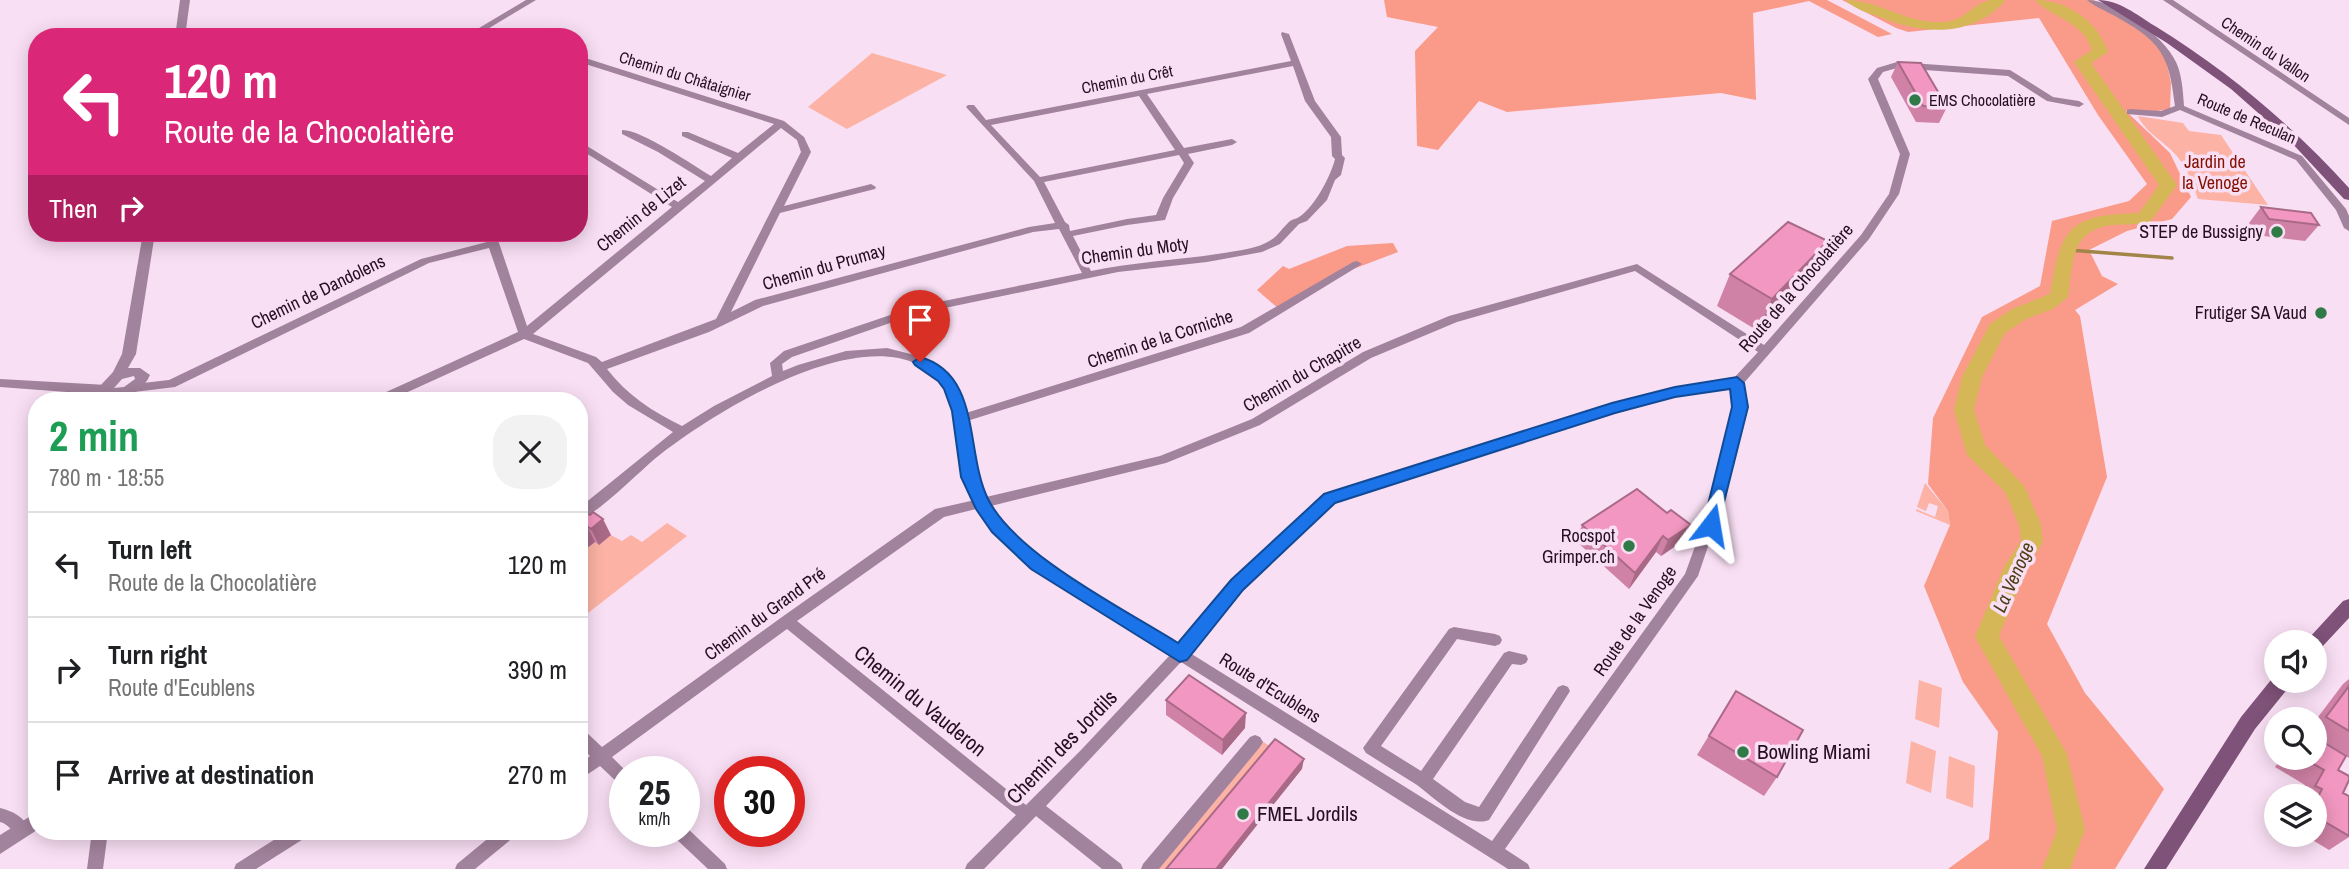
<!DOCTYPE html>
<meta charset="utf-8">
<style>
body{margin:0;font-family:"Archivo Narrow",sans-serif;background:#f2f2f2;color:#202124;height:100vh;display:flex;flex-direction:column;font-size:26px;white-space:nowrap}
*{box-sizing:border-box;margin:0}
p{font-size:23px;color:#757577}
.icon{flex:none;width:38px;height:38px;fill:none;stroke:currentColor;stroke-width:2;stroke-linecap:round;stroke-linejoin:round}
.map{position:relative;flex:1;overflow:hidden}
.sheet{position:absolute;left:28px;top:392px;width:560px;height:448px;display:flex;flex-direction:column;background:#fff;border-radius:28px;box-shadow:0 4px 18px #0003}
.sheet>*{flex:none}
.guide{position:absolute;left:28px;top:28px;width:560px;height:214px;border-radius:28px;box-shadow:0 4px 18px #0003;background:#db2777;color:#fff;overflow:hidden}
.fabs{position:absolute;left:2264px;top:630px;display:grid;gap:14px}
.fabs a{display:grid;place-items:center;width:63px;height:63px;border-radius:50%;background:#fff;box-shadow:0 4px 18px #0003;font-size:35px}
.speed{position:absolute;left:609px;top:756px;display:flex;gap:14px;font-size:35px;font-weight:700;text-align:center}
.speed>*{display:grid;place-content:center;width:91px;height:91px;border-radius:50%;background:#fff;box-shadow:0 4px 18px #0003;line-height:1}
.speed small{font-size:18px;font-weight:400}
.speed .limit{border:10px solid #d22;background:#fff;color:#111}
.pin{position:absolute;display:grid;place-items:center;width:60px;height:60px;color:#fff;margin:-72px -30px;border-radius:50% 50% 50% 0;rotate:-45deg;box-shadow:0 0 7px #0007}
.pin .icon{rotate:45deg}
.me{position:absolute;width:77px;margin:-38px;rotate:14deg;stroke-linejoin:round;filter:drop-shadow(0 0 5px #0008)}
.turn{display:flex;align-items:center;gap:24px;height:147px;padding:0 21px;font-size:32px}
.turn .icon{width:91px;height:91px;stroke-width:2.5}
.turn b{display:block;font-size:49px;line-height:60px}
.then{display:flex;align-items:center;height:66px;padding:0 21px;background:#0003;gap:14px;font-size:26px}
.round{display:grid;place-items:center;flex:none;width:74px;height:74px;border-radius:28px;background:#f2f2f2}
.overview{display:flex;align-items:center;justify-content:space-between;height:119px;padding:0 21px}
h1{font-size:42px;font-weight:700;line-height:52px;color:#1e9e55}
ul{padding:0;list-style:none}
li{display:flex;align-items:center;gap:21px;height:105px;padding:0 21px;border-top:2px solid #e0e0e0}
li div{flex:1}
li b{display:block;font-size:26px}
li em{font-style:normal}
.map>svg:first-child{display:block}
</style>
<div class="map">
<svg width="2349" height="869" viewBox="0 0 2349 869">
<rect width="100%" height="100%" fill="#f9dff4"/>
<!-- green -->
<path fill="#fcb3a5" d="M872,53L947,75L847,129L808,107Z
M2138,116L2183,123L2189,131L2221,135L2268,205L2198,199C2192,183 2187,166 2174,153C2163,141 2145,132 2138,116Z
M1925,483L1948,511L1950,525L1916,511V509L1935,517L1938,506L1929,503L1926,511L1917,507Z
M667,523L687,536L579,620V554L595,542L599,545L611,535L622,541L631,535L642,542Z
M1919,680L1942,688L1939,728L1915,719Z
M1259,739L1274,749L1174,869H1150Z
M1911,741L1936,751L1931,793L1906,783Z
M1949,756L1975,766L1973,808L1946,798Z"/>
<!-- forest -->
<path fill="#fa9a88" d="M1384,0H1827L1892,34L1878,37L1809,1L1753,13L1756,100L1721,93L1507,112L1479,101L1438,150L1417,146L1415,51L1438,27L1387,17Z
M1842,0H2094L2146,35L2165,55L2171,83L2170,109L2151,112L2126,111L2170,153L2191,197L2172,219L2127,231L2089,250L2102,276L2118,284L2075,310L2080,316L2107,477L2047,624L2085,693L2164,789L2115,869H1948L1989,839L1998,732L1963,682L1924,586L1950,525L1948,511L1928,484L1933,418L1982,317L2040,286L2052,221L2129,201L2147,184L2098,115L2039,18L1908,32L1896,28Z
M1393,243L1398,252L1348,271L1279,309L1257,290L1283,266L1289,269L1347,246Z"/>
<g fill="none" stroke-linecap="round" stroke-linejoin="round">
<!-- stream -->
<path stroke="#a18548" stroke-width="3.5" d="M2069,250L2172,258"/>
<!-- river -->
<path fill="#d6b758" fill-rule="evenodd" d="M1846,0C1877,0 1903,21 1935,22C1965,24 1968,6 1990,0C1994,0 2001,0 2006,0C1972,38 1923,35 1880,17C1868,13 1854,9 1846,0Z
M2035,0C2067,0 2098,21 2108,52L2091,63L2177,185L2150,222C2138,225 2125,224 2112,225C2070,230 2073,264 2068,297L2053,309L2026,319L2005,333L1982,377L1974,410L1985,445L2025,487L2041,525L2043,542L2026,570L1999,636L2067,754L2085,830L2070,869H2042L2057,830L2042,756L1975,637L2004,567L2021,541L2019,525L2005,492L1967,455L1954,410L1962,377L1990,324L2012,309L2050,294C2061,227 2069,215 2139,213L2159,185L2074,62L2092,50C2083,21 2054,19 2035,0Z"/>
<!-- minor -->
<path fill="#a2839d" fill-rule="evenodd" d="M526,0H536L486,30L505,37H491L480,34L475,37H464Z
M2087,0C2115,0 2164,36 2176,62C2182,75 2183,91 2184,106L2302,156L2346,209L2349,216V231L2344,228L2336,210L2296,160L2180,110L2162,117L2127,114V110L2130,109L2161,111L2175,106C2169,54 2161,42 2115,16C2106,11 2095,7 2087,0Z
M2163,0H2173L2349,118V125Z
M1282,32L1289,34L1315,101L1341,137L1342,155L1345,158L1341,175L1335,180L1327,200L1307,221L1299,224L1280,244L1262,252L1207,262L1118,272L916,314L792,357L782,364L783,371L798,365L846,351L887,348L926,358L954,382L963,399L966,413L1241,327L1353,262L1357,261L1362,264L1249,333L967,421L974,466L986,497L1160,456L1252,419L1363,352L1449,316L1637,264L1764,345L1861,235L1889,194L1900,154L1868,79L1877,68L1897,62L2010,70L2053,97L2079,101L2084,104L2079,107L2047,101L2008,76L1897,68L1883,72L1878,79L1910,154L1899,194L1869,239L1743,384L1745,400L1737,450L1721,508L1698,576L1505,849L1528,864L1530,869H1508L1181,662L1046,806L1121,864L1123,869H1102L1036,816L984,869H965L967,864L1016,815L787,629L612,757L627,772H625V787L620,785L600,766L579,780V764L590,756L579,745V728L584,730L602,747L782,617L935,509L975,500C967,483 962,467 958,449C955,431 958,403 946,388C939,380 926,368 917,364C846,331 717,411 662,453C640,470 602,511 579,520V508L673,432L628,405L613,392L588,363L524,339L388,401H371L373,398L518,332L489,248L429,263L175,387L134,392L128,388L134,384L169,380L421,259L487,242L484,233H494L499,243L527,326L672,207L581,150V146H587L678,202L705,181L658,152L622,134V130C640,129 693,165 711,176L732,158L682,136V132H688L738,153L774,124L579,62V56L784,121L804,137L811,152L784,206L871,184L876,187L875,189L780,213L731,312L755,300L1029,227L1055,223L1034,181L966,107L968,105H974L986,120L1291,61L1281,34ZM1293,66L1305,101L1331,137L1332,156L1335,159C1331,175 1315,207 1299,217C1296,219 1293,219 1290,221C1283,227 1278,236 1271,240C1257,249 1240,250 1224,253C1180,260 1135,262 1091,271L1073,236L1127,225L1165,220L1173,198L1194,163L1188,154L1232,145L1237,142L1232,139L1184,148L1147,94ZM1139,96L1175,150L1040,177L991,125ZM781,128L797,140L801,152L716,319L602,362L596,357L533,334ZM1179,155L1184,163L1163,198L1156,215L1127,219L1070,231L1069,225L1065,222L1044,182ZM1059,229L1082,273L914,307L784,351L770,363L772,376L714,406L682,426C653,412 627,395 607,369L709,332L763,306L1033,232ZM1635,271L1758,352L1733,379L1675,388L1612,404L1324,495L1232,581L1178,646L1042,560L1015,535L991,506L1166,463L1260,425L1371,358L1457,322ZM1732,388L1733,400L1730,423L1725,450L1709,508L1685,574L1492,841L1190,653L1242,589L1334,501L1614,412L1675,396ZM980,508L994,529L1032,568L1170,655L1082,749L1026,805L797,621L944,517Z
M0,379L107,385L113,389L107,393H80L0,387Z
M1454,627L1495,634L1500,636L1502,640L1500,644L1495,646L1457,639L1381,746L1421,771L1504,653L1509,651L1526,655L1528,659L1526,663L1521,665L1512,664L1433,779L1465,802L1479,807L1558,687L1563,685L1568,687L1570,691L1489,820C1466,829 1434,798 1417,785C1400,774 1383,764 1366,753L1363,748L1449,629Z
M1255,735L1260,737L1263,742L1260,747L1159,869H1141L1143,864L1250,737Z
M0,808C13,811 24,817 30,830L28,835L22,837C13,834 9,824 0,822Z
M685,826L725,864L727,869H708L673,836L671,831H684Z
M92,831H108L103,869H87Z
M288,831H310L308,836L256,869H234L236,864Z
M497,831H517L515,836L475,869H455L457,864Z"/>
<!-- tertiary -->
<path fill="#a2839d" fill-rule="evenodd" d="M180,0H190L185,37H175Z
M143,233H155L136,354L128,368H140L150,375C141,395 123,400 103,394L100,386L113,372L122,354ZM134,376L135,379L124,387L114,388L122,379Z
M37,812V830L0,854V835Z"/>
<!-- secondary -->
<path fill="#7f5279" fill-rule="evenodd" d="M2098,0C2119,0 2137,15 2155,26C2228,71 2292,125 2349,188V200L2344,199L2290,141L2231,89L2167,43Z
M2349,599V618L2321,648L2315,651V642H2306L2309,638L2343,601Z
M2275,675L2277,681H2291L2289,687L2255,729L2166,869H2144L2241,717Z"/>
</g>
<!-- wall -->
<path fill="#d082a6" d="M1898,62L1947,107L1939,123L1916,122L1891,77Z
M2261,207L2319,225L2305,241L2256,235L2249,223Z
M1813,273L1758,331L1717,306L1730,274Z
M579,508L611,535L599,545L595,542L579,554Z
M1667,513L1691,525L1683,541L1661,556L1656,552L1629,589L1576,541L1582,525Z
M2349,679V758L2319,739L2338,770L2343,793L2349,837L2329,850L2304,835H2315V796H2298L2305,785L2275,767L2282,758H2315V721L2343,684Z
M1736,691L1777,777L1764,796L1697,755Z
M1166,700L1245,728L1222,755L1166,715Z"/>
<!-- shaded-wall -->
<path fill="#a96a87" d="M1828,241L1813,273L1758,331L1772,299Z
M603,519L611,535L599,545L591,529Z
M1691,525L1683,541L1661,556L1668,540Z
M587,526L595,542L579,554V532Z
M1663,536L1656,552L1629,589L1635,573Z
M1246,713L1245,728L1222,755L1223,740Z
M1304,759L1302,769L1222,869H1216Z"/>
<!-- building -->
<path fill="#f297c1" stroke="#a96a87" stroke-width="2" d="M1898,62L1921,63L1947,107L1923,106Z
M2261,207L2311,213L2319,225L2269,219Z
M1788,222L1828,241L1772,299L1730,274Z
M1637,489L1667,513L1671,510L1691,525L1668,540L1663,536L1635,573L1582,525Z
M579,508L590,515L593,512L603,519L591,529L587,526L579,532Z
M1189,675L1246,713L1223,740L1166,700Z
M2349,686V731L2326,717Z
M1736,691L1803,730L1777,777L1709,736Z
M2315,737L2346,756L2338,770L2349,776V780L2343,793L2349,796V836L2315,816V803L2322,789L2315,786L2324,770L2303,758H2315Z
M1275,739L1304,759L1216,869H1166Z"/>
<!-- route -->
<path fill="#1a73e8" stroke="#114b97" stroke-width="2" d="M920,357C982,374 965,453 988,499C1016,555 1124,609 1178,643L1231,580L1324,494L1612,403L1675,387L1737,377L1744,383L1748,407L1717,530H1705L1703,525L1732,407L1730,389L1675,397L1615,413L1335,503L1243,590L1187,660L1180,662L1031,569L992,532L976,509L961,477L952,411L944,389L938,381L915,365L913,362Z"/>
<!-- markers -->
<g fill="#307a48" stroke="#f9dff4" stroke-width="2.5">
<circle cx="1915" cy="100" r="7"/>
<circle cx="2277" cy="232" r="7"/>
<circle cx="2321" cy="313" r="7"/>
<circle cx="1629" cy="546" r="7"/>
<circle cx="1743" cy="752" r="7"/>
<circle cx="1243" cy="814" r="7"/>
</g>
<g text-anchor="middle" stroke-width="7" stroke-linejoin="round" paint-order="stroke">
<!-- far-street labels -->
<g font-size="16" fill="#250f22" stroke="#f9dff4">
<text transform="translate(2266 49) rotate(34)" y="6">Chemin du Vallon</text>
<text transform="translate(685 76) rotate(17)" y="6">Chemin du Châtaignier</text>
<text transform="translate(1127 79) rotate(-11)" y="6">Chemin du Crêt</text>
<text transform="translate(2247 118) rotate(23)" y="6">Route de Reculan</text>
</g>
<!-- far-poi labels -->
<g font-size="16" fill="#250f22" stroke="#f9dff4" text-anchor="start">
<text x="1929" y="106">EMS Chocolatière</text>
</g>
<!-- park labels -->
<g font-size="18" fill="#831001" stroke="#f9dff4">
<text x="2215" y="168">Jardin de<tspan x="2215" dy="21">la Venoge</tspan></text>
</g>
<!-- street labels -->
<g font-size="18" fill="#250f22" stroke="#f9dff4">
<text transform="translate(641 214) rotate(-39)" y="6">Chemin de Lizet</text>
<text transform="translate(1135 251) rotate(-8)" y="6">Chemin du Moty</text>
<text transform="translate(824 267) rotate(-16)" y="6">Chemin du Prumay</text>
<text transform="translate(1796 288) rotate(-49)" y="6">Route de la Chocolatière</text>
<text transform="translate(318 292) rotate(-26)" y="6">Chemin de Dandolens</text>
<text transform="translate(1160 339) rotate(-18)" y="6">Chemin de la Corniche</text>
<text transform="translate(1302 374) rotate(-30)" y="6">Chemin du Chapitre</text>
<text transform="translate(765 614) rotate(-36)" y="6">Chemin du Grand Pré</text>
<text transform="translate(1635 621) rotate(-55)" y="6">Route de la Venoge</text>
<text transform="translate(1270 688) rotate(32)" y="6">Route d'Ecublens</text>
</g>
<!-- poi labels -->
<g font-size="18" fill="#250f22" stroke="#f9dff4" text-anchor="end">
<text x="2263" y="238">STEP de Bussigny</text>
<text x="2307" y="319">Frutiger SA Vaud</text>
<text x="1615" y="542">Rocspot<tspan x="1615" dy="21">Grimper.ch</tspan></text>
</g>
<!-- water labels -->
<g font-size="19" font-style="italic" fill="#4c3f17" stroke="#f9dff4">
<text transform="translate(2013 577) rotate(-66)" y="7">La Venoge</text>
</g>
<!-- near-street labels -->
<g font-size="21" fill="#250f22" stroke="#f9dff4">
<text transform="translate(920 701) rotate(39)" y="7">Chemin du Vauderon</text>
<text transform="translate(1062 747) rotate(-46)" y="7">Chemin des Jordils</text>
</g>
<!-- near-poi labels -->
<g font-size="21" fill="#250f22" stroke="#f9dff4" text-anchor="start">
<text x="1757" y="759">Bowling Miami</text>
<text x="1257" y="821">FMEL Jordils</text>
</g>
</g>
</svg>
<div class="fabs">
<a><svg class="icon" aria-label="sound" viewBox="0 0 24 24"><path d="M4 9h4l5-4v14l-5-4H4zM17 9q2 3 0 6"/></svg></a>
<a><svg class="icon" aria-label="search" viewBox="0 0 24 24"><circle cx="10" cy="10" r="6"/><path d="M15 15l6 6"/></svg></a>
<a><svg class="icon" aria-label="layers" viewBox="0 0 24 24"><path d="M12 4l9 5-9 5-9-5zM3 14l9 5 9-5"/></svg></a>
</div>
<div class="speed"><div>25<small>km/h</small></div><div class="limit">30</div></div>
<div class="pin" style="left:920px;top:362px;background:#d93025"><svg class="icon" aria-label="arrive" viewBox="0 0 24 24"><path d="M6 21V4h12l-3 4 3 4H6"/></svg></div>
<svg class="me" style="left:1711px;top:525px" viewBox="-20 -20 40 40"><path d="M0-17L14 15 0 8-14 15z" fill="#1a73e8" stroke="#fff" stroke-width="4"/></svg>
<div class="guide">
<div class="turn"><svg class="icon" aria-label="left" viewBox="0 0 24 24"><path d="M17 20v-9H6M10 6l-5 5 5 5"/></svg><div><b>120 m</b>Route de la Chocolatière</div></div>
<div class="then">Then<svg class="icon" aria-label="right" viewBox="0 0 24 24"><path d="M7 20v-9h11M14 6l5 5-5 5"/></svg></div>
</div>
<section class="sheet">
<div class="overview"><div><h1>2 min</h1><p>780 m · 18:55</p></div><a class="round"><svg class="icon" aria-label="close" viewBox="0 0 24 24"><path d="M6 6l12 12M18 6L6 18"/></svg></a></div>
<ul>
<li><svg class="icon" aria-label="left" viewBox="0 0 24 24"><path d="M17 20v-9H6M10 6l-5 5 5 5"/></svg><div><b>Turn left</b><p>Route de la Chocolatière</p></div><em>120 m</em></li>
<li><svg class="icon" aria-label="right" viewBox="0 0 24 24"><path d="M7 20v-9h11M14 6l5 5-5 5"/></svg><div><b>Turn right</b><p>Route d'Ecublens</p></div><em>390 m</em></li>
<li><svg class="icon" aria-label="arrive" viewBox="0 0 24 24"><path d="M6 21V4h12l-3 4 3 4H6"/></svg><div><b>Arrive at destination</b></div><em>270 m</em></li>
</ul>
</section>
</div>
